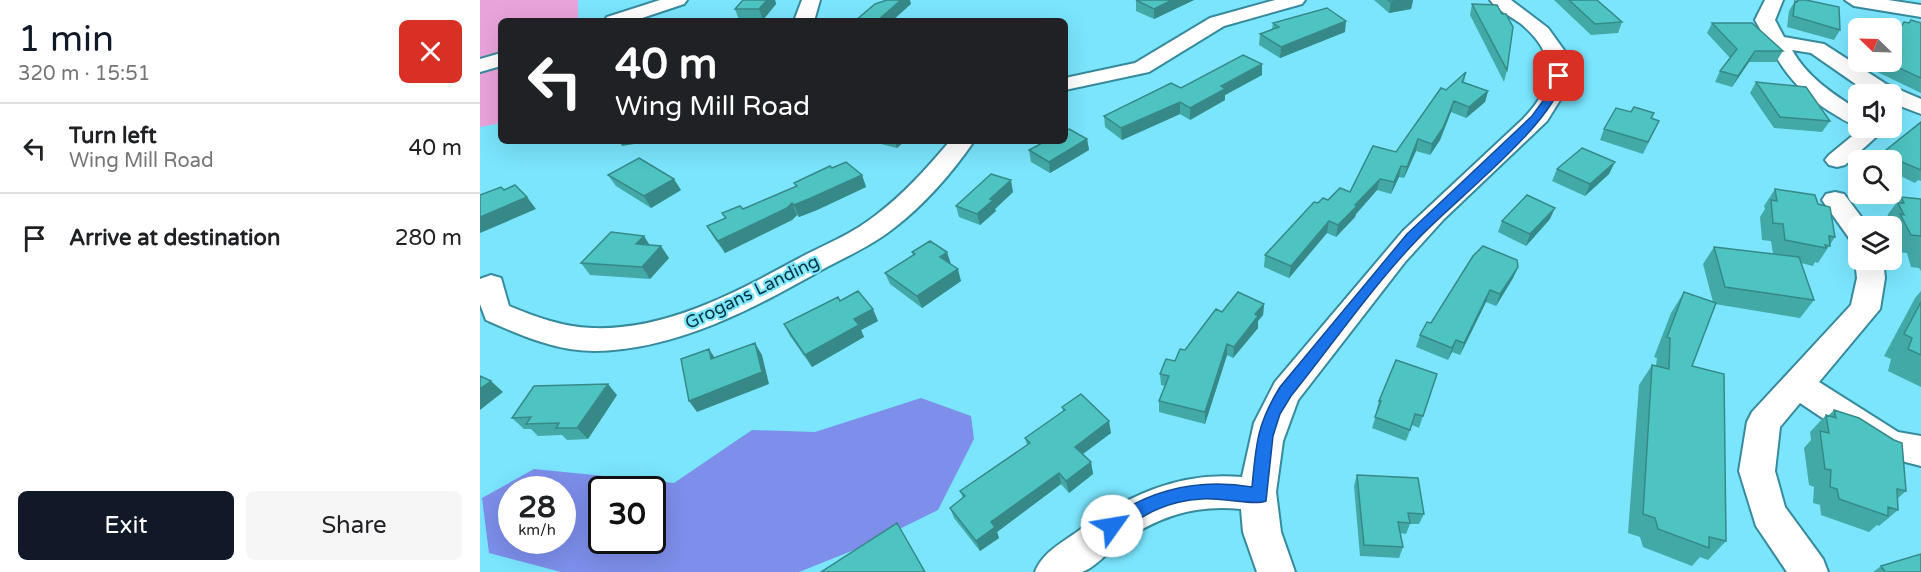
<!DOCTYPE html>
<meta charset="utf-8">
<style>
body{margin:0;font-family:"Varela Round",sans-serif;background:#f6f6f6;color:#202124;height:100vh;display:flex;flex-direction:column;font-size:22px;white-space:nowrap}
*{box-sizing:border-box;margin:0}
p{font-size:20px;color:#757577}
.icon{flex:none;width:33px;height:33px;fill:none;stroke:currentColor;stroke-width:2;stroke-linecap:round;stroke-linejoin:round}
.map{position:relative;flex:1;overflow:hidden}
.drawer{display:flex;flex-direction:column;background:#fff;width:480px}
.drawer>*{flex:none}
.banner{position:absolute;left:18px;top:18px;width:570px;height:126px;border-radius:9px;box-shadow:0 6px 24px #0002;background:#202124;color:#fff;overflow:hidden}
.needle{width:39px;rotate:293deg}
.fabs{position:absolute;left:1368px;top:18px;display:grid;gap:12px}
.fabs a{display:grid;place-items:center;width:54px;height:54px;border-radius:9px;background:#fff;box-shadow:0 6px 24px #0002;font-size:30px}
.speed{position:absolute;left:18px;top:476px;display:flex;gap:12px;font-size:30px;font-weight:700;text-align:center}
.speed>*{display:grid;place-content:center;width:78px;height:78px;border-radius:50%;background:#fff;box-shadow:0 6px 24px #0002;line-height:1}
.speed small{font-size:15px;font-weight:400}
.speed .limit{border:3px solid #111;border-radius:9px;background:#fff;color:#111}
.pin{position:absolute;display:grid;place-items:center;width:51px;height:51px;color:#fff;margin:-26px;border-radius:12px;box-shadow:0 3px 9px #0006}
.me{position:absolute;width:66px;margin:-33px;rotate:58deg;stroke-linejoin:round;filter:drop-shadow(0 0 4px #0008)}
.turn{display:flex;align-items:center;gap:21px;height:126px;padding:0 18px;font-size:27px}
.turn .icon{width:78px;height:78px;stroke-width:2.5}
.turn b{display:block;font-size:42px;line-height:51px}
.round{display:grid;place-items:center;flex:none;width:63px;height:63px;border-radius:9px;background:#f6f6f6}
.summary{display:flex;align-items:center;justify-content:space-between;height:102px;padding:0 18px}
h1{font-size:36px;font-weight:600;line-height:45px;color:#111827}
.cta{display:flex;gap:12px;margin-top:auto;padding:12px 18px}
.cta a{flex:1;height:69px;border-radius:9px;background:#111827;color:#fff;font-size:24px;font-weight:600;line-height:69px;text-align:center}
.cta a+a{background:#f6f6f6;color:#202124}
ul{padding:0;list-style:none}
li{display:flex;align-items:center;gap:18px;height:90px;padding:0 18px;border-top:2px solid #e0e0e0}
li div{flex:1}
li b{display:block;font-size:22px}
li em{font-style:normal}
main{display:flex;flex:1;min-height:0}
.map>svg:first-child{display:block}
</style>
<main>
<section class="drawer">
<div class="summary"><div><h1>1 min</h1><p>320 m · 15:51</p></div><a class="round" style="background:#d93025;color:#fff"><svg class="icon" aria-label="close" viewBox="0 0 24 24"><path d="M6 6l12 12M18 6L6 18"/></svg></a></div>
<ul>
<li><svg class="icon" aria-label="left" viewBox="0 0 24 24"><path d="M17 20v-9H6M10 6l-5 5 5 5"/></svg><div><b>Turn left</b><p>Wing Mill Road</p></div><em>40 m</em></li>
<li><svg class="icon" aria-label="arrive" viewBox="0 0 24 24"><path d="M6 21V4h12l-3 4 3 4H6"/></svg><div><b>Arrive at destination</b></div><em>280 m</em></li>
</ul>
<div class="cta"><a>Exit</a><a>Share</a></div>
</section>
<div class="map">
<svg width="1441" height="572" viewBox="0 0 1441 572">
<rect width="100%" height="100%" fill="#7ae5fd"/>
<!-- green -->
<path fill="#e9a3db" d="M0,0H98V21H21V123L0,127Z"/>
<!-- water -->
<path fill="#7d8eeb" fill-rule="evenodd" d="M441,398L491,416L494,439L458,510L389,544L319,572H81L9,553L2,498L54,469L194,483L272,430L335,432ZM32,489H82V540H32ZM122,489H172V540H122Z"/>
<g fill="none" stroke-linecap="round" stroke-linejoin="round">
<defs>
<path id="minor" d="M180,0H207L204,4L153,21H124L127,17Z
M322,0H340L334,21H314Z
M795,0H825L822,4L744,26L669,72L585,90V78L655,63L730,18Z
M1010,0H1031L1068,28L1086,53L1090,66L1087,89L1067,121L964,219L925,262L818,400L803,441L796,492L801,532L815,572H777L763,532L761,509C712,504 674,518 635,547C626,554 612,570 601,572C587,572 570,572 555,572C562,554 578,545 594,534C644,497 698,471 762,477L774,423L795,382L923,231L1043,119C1076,85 1078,54 1040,23C1030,16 1017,10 1010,0Z
M1285,0H1303L1295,20L1304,37L1344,44L1406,84L1441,99V114L1412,103V94H1390L1331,53L1312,50C1328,78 1352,93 1378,110V126C1367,123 1359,117 1349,111C1309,85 1298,61 1275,20Z
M1365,0H1408L1441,5V17L1374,6Z
M21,53V66L0,72V59Z
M1382,128H1406L1365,165L1357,167L1349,165L1345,160L1349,155Z
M470,141H494C472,173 445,204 414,228C394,244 370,255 347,267C276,307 198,350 114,351C75,351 40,335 6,320L0,304V279L11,275L21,278L29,306C56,317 82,327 112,328C188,331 260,290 325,255C349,243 375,232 396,215C424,194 447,168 470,141Z
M1355,192L1364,194L1388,226H1378V241L1369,238L1342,200L1346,194Z
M1378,255V260H1403L1405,278L1400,309L1339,382L1418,432L1441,436V466L1398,455L1320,403L1300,427L1295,471L1305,507L1343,559L1348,572H1307L1276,526L1259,471L1267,422L1272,412L1371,305L1377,278L1375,260Z"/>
</defs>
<!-- minor casing -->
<use href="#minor" stroke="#378a9c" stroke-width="4"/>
<!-- minor -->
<use href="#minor" fill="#fff" fill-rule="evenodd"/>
</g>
<!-- wall -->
<path fill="#43a9a7" d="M263,0H295L296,4L283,20H259L255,9Z
M656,0H714L674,19L656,11Z
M894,0H933L931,9L909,13Z
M1074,0H1101L1142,22L1138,33L1111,35Z
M1317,0H1326L1360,30L1354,40L1307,27L1309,11L1315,1H1316Z
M992,4L1022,14L1027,70L1024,82L990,15Z
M793,23L865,32L800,58L779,45L780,34L792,29Z
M1232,23L1303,51L1296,62H1269L1252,87L1235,82L1240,71L1250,58L1227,33Z
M1429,23H1441V93L1389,68L1393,62H1412Z
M782,64V75L745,95V100L710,120L700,114L642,140L625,127L624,116L701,88Z
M986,72L984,82L1008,91L1005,102L986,118L971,112L960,140L950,155L936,151L924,178L919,177L911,194L897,190L876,214L875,217L856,237L847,233L809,278L784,267L785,255L838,203L870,192L916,152L966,90Z
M1276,82L1350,121L1342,132L1294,128L1270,93Z
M1172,118L1179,121L1163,154L1120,140L1124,129Z
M1441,122V181L1438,180L1435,183L1412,172V160H1399L1406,150Z
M607,139L609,150L570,173L551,162L549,150Z
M393,141H425L417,148L393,142Z
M352,168L382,175L386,187L337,210L319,217L317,215L312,220L245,253L234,238L227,226L245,218L242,213L263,209L316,186L314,183Z
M1077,169L1129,174L1105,196L1072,181Z
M128,175L201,190L171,208L136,186Z
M1295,189L1355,237L1338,263L1335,262L1333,266L1321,263L1334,300L1320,318L1235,304L1212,366L1246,541L1228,560L1220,557L1212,566L1163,547L1160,537L1148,533L1159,385L1172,365L1176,366L1177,358L1174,357L1191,313L1204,292L1233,302L1223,264L1234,247L1293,254L1291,241L1282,240L1280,217L1285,209L1284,206Z
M533,192L515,209L516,211L500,225L479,217L476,206Z
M1421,197L1441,199V271L1439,268L1431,267L1427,253L1417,252L1412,241V226H1408L1404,220L1408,215V214Z
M1070,219L1046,246L1018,232L1022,221Z
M170,245L189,258L170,279L110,275L101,263Z
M432,252L471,264L481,281L442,308L410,284L405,273L433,255Z
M1038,267L1033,278L1016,306L1006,302L980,355L972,352L968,360L936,347L940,335L951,323Z
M1441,291V387L1408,371L1411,359L1404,356L1435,298Z
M360,301L398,321L381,330L384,337L332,367L310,336L304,324Z
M784,304L783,315L778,321V328L753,358L747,355L725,424L679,412V401L685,386L681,385L680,374L695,361L742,312Z
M957,374L939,428L932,425L926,441L892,428L897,412H896L899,401Z
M137,395L108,439L87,440L82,435L58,436L51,429H44L32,418Z
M582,407L631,433L603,454L611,462L613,474L589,493L581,484L517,532L519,538L500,551L474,518L470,508L483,498L480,491L547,445L545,438L583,411Z
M1354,410L1426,491L1417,499L1418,510L1399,526L1397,525L1389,532L1341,515L1340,505L1333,503L1334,487L1329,485L1324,448L1331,440L1330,432L1346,415L1348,416Z
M877,475L944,514L939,524H930L926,534L920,533L923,547L919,558L880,556L874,486Z
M1401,566L1441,572H1393Z"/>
<!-- shaded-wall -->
<path fill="#378988" d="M287,0H295L296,4L283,20L279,9Z
M421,0H430L431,4L412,21H397Z
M692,0H714L674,19V9Z
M924,0H933L931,9L909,13L911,2Z
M866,21L865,32L800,58L801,47Z
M1275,51L1269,62L1252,87L1258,76Z
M782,64V75L745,95V100L710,120V108L741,86Z
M1008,91L1005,102L986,118L989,107Z
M974,101L971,112L960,140L950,155L952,144Z
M700,102V114L642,140L641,128Z
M607,139L609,150L570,173L569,162Z
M938,139L936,151L924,178L927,167Z
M139,141H173L142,146Z
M415,141H425L417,148Z
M1135,162L1129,174L1105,196L1110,184Z
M921,166L919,177L911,194L914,182Z
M382,175L386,187L337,210L319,217L314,205Z
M194,179L201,190L171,208L164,196Z
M900,179L897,190L876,214L875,217L856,237L858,225L875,205Z
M531,180L533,192L515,209L516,211L500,225L497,214L510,199Z
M47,197L56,209L0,233V217Z
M312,203L317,215L312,220L245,253L238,241Z
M1075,208L1070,219L1046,246L1050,234Z
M849,221L847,233L809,278L811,266Z
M164,236L171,247L156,244Z
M181,246L189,258L170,279L162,267Z
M467,252L471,264L460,257Z
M1038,267L1033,278L1016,306L1020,294Z
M478,269L481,281L442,308L437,296Z
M1010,290L1006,302L980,355L984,343Z
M784,304L783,315L778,321V328L753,358L754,347L775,314Z
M393,309L398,321L381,330L384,337L332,367L325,355L374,319Z
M976,340L972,352L968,360L972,348Z
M275,343L282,355L289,384L217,412L209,401Z
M747,344V355L725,424V412Z
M229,349L237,361L231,359Z
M11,381L23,392L0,410V389Z
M128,384L137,395L108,439L97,428Z
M629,421L631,433L597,458L595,447Z
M611,462L613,474L589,493L586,481Z
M579,473L581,484L517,532L519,538L500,551L496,541L511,522Z"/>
<!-- building -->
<path fill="#4ec4c2" stroke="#378988" stroke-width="1.5" d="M263,0H287L279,9H255Z
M407,0H421L397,21H366L369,19L376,20L395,4Z
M656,0H692L674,9Z
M908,0H924L911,2Z
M1089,0H1117L1142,22L1115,24Z
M1318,0H1326L1359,7L1360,30L1313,16L1315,1L1317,2Z
M992,4L1017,5L1022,14H1026L1033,27L1027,70Z
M847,8L866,21L801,47L780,34L799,27L793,23Z
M1431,20L1441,23V78L1406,62H1412V42L1424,22L1429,23Z
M1232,23H1272L1303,51H1275L1258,76L1240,71L1257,49Z
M763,55L782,64L741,86L745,89L710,108L700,102L641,128L624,116L691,83L701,88Z
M986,72L982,82L1008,91L989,107L974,101L963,128L952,144L938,139L927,167L921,166L914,182L900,179L875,205L877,206L858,225L849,221L811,266L785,255L834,202L838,203L843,198L848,200L860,188L870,192L893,146L916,152L961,88L966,90Z
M1276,82L1326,87L1350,121L1300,117Z
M1154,107L1174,113L1171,118L1179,121L1168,142L1124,129L1136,108L1151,112Z
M1441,122V170L1413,158L1417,154L1406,150Z
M589,129L607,139L569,162L549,150L566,141H585V131Z
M1102,148L1135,162L1110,184L1077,169Z
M159,158L194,179L164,196L128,175Z
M366,162L382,175L331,198L314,205L312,203L307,208L238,241L227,226L246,218L242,213L260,206L263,209L317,186L314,183L350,166L352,168Z
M511,174L531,180L510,199L513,200L497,214L476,206Z
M35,185L47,197L0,217V195L21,187L24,190Z
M1295,189L1335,195L1338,204L1350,207L1355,237L1349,236L1350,246L1345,245L1346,248L1305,240L1303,224L1293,223L1291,200L1297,201Z
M1047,195L1075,208L1050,234L1022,221Z
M1421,197L1441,199V236L1431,235L1420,214L1424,215L1418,203H1424Z
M131,232L164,236L156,244L181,246L162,267L101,263Z
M450,241L467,252L460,257L478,269L437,296L405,273L435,254L432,252Z
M1003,246L1037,260L1038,267L1020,294L1010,290L984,343L976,340L972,348L940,335L947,322L951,323L993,256Z
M1234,247L1319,257L1334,300L1245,287Z
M378,291L393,309L374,319L379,325L325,355L304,324L358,297L360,301Z
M758,292L784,304L775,314L778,316L754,347L747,344L725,412L679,401L689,376L680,374L686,359L695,361L700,349L705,350L736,309L742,312Z
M1204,292L1236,303L1212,366L1244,374L1246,541L1229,537V548L1178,529L1175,518L1163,514L1172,365L1189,369L1190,338L1187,337Z
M1441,302V355L1428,349L1432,338L1424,334Z
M275,343L282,372L209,401L201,359L229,349L231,359Z
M916,360L957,374L943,416L935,414L930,430L895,417L901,401H899Z
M0,376L11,381L0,389Z
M128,384L97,428H76L79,423L46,424L51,417L32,418L54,386Z
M601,394L629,421L595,447L611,462L586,481L579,473L511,522L515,527L496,541L470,508L485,496L480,491L550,443L545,438L585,410L582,407Z
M1354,410L1379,418L1414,440L1422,443L1426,491L1417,489L1418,510L1408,507V516L1359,499L1357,489L1350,487L1351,470L1345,469L1340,431L1349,433L1346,415L1356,418Z
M877,475L938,478L944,514L928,513L930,523L918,522L923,547L884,545Z
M417,523L445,572H341Z
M1441,554V572H1405L1401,566Z"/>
<!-- route -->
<path fill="#1a73e8" stroke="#114b97" stroke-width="1.5" d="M1076,74L1084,76C1074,125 974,200 937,240C892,287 852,345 811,396L800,414L793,436L786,501C773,506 739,497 722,499C703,500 681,506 664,516C653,522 644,530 632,534L626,532L623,526C627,518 634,516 641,511C681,487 726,479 772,487C776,444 777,424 800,387L927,234L1052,116L1071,90Z"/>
<g text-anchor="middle" stroke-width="4.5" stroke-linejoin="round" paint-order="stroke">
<!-- street labels -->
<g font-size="18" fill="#02353f" stroke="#7ae5fd">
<text transform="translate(272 292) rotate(-26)" y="6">Grogans Landing</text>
</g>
</g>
</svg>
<div class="fabs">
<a><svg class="needle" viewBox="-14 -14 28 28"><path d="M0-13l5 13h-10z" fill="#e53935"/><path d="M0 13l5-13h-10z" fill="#757577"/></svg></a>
<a><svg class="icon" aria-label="sound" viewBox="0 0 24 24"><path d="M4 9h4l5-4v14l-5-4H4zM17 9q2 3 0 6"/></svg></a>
<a><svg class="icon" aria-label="search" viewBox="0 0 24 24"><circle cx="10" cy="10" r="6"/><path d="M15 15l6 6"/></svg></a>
<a><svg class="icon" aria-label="layers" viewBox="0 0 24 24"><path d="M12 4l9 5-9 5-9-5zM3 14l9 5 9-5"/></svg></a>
</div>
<div class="speed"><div>28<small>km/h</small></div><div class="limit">30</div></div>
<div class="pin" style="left:1079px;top:76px;background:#d93025"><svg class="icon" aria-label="arrive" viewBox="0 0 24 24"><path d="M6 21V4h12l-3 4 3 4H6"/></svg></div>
<svg class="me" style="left:632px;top:526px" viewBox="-20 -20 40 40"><circle r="19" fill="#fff"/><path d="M0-13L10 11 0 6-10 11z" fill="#1a73e8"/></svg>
<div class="banner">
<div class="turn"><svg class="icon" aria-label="left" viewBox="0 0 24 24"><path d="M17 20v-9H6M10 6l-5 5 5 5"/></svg><div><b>40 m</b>Wing Mill Road</div></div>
</div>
</div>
</main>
